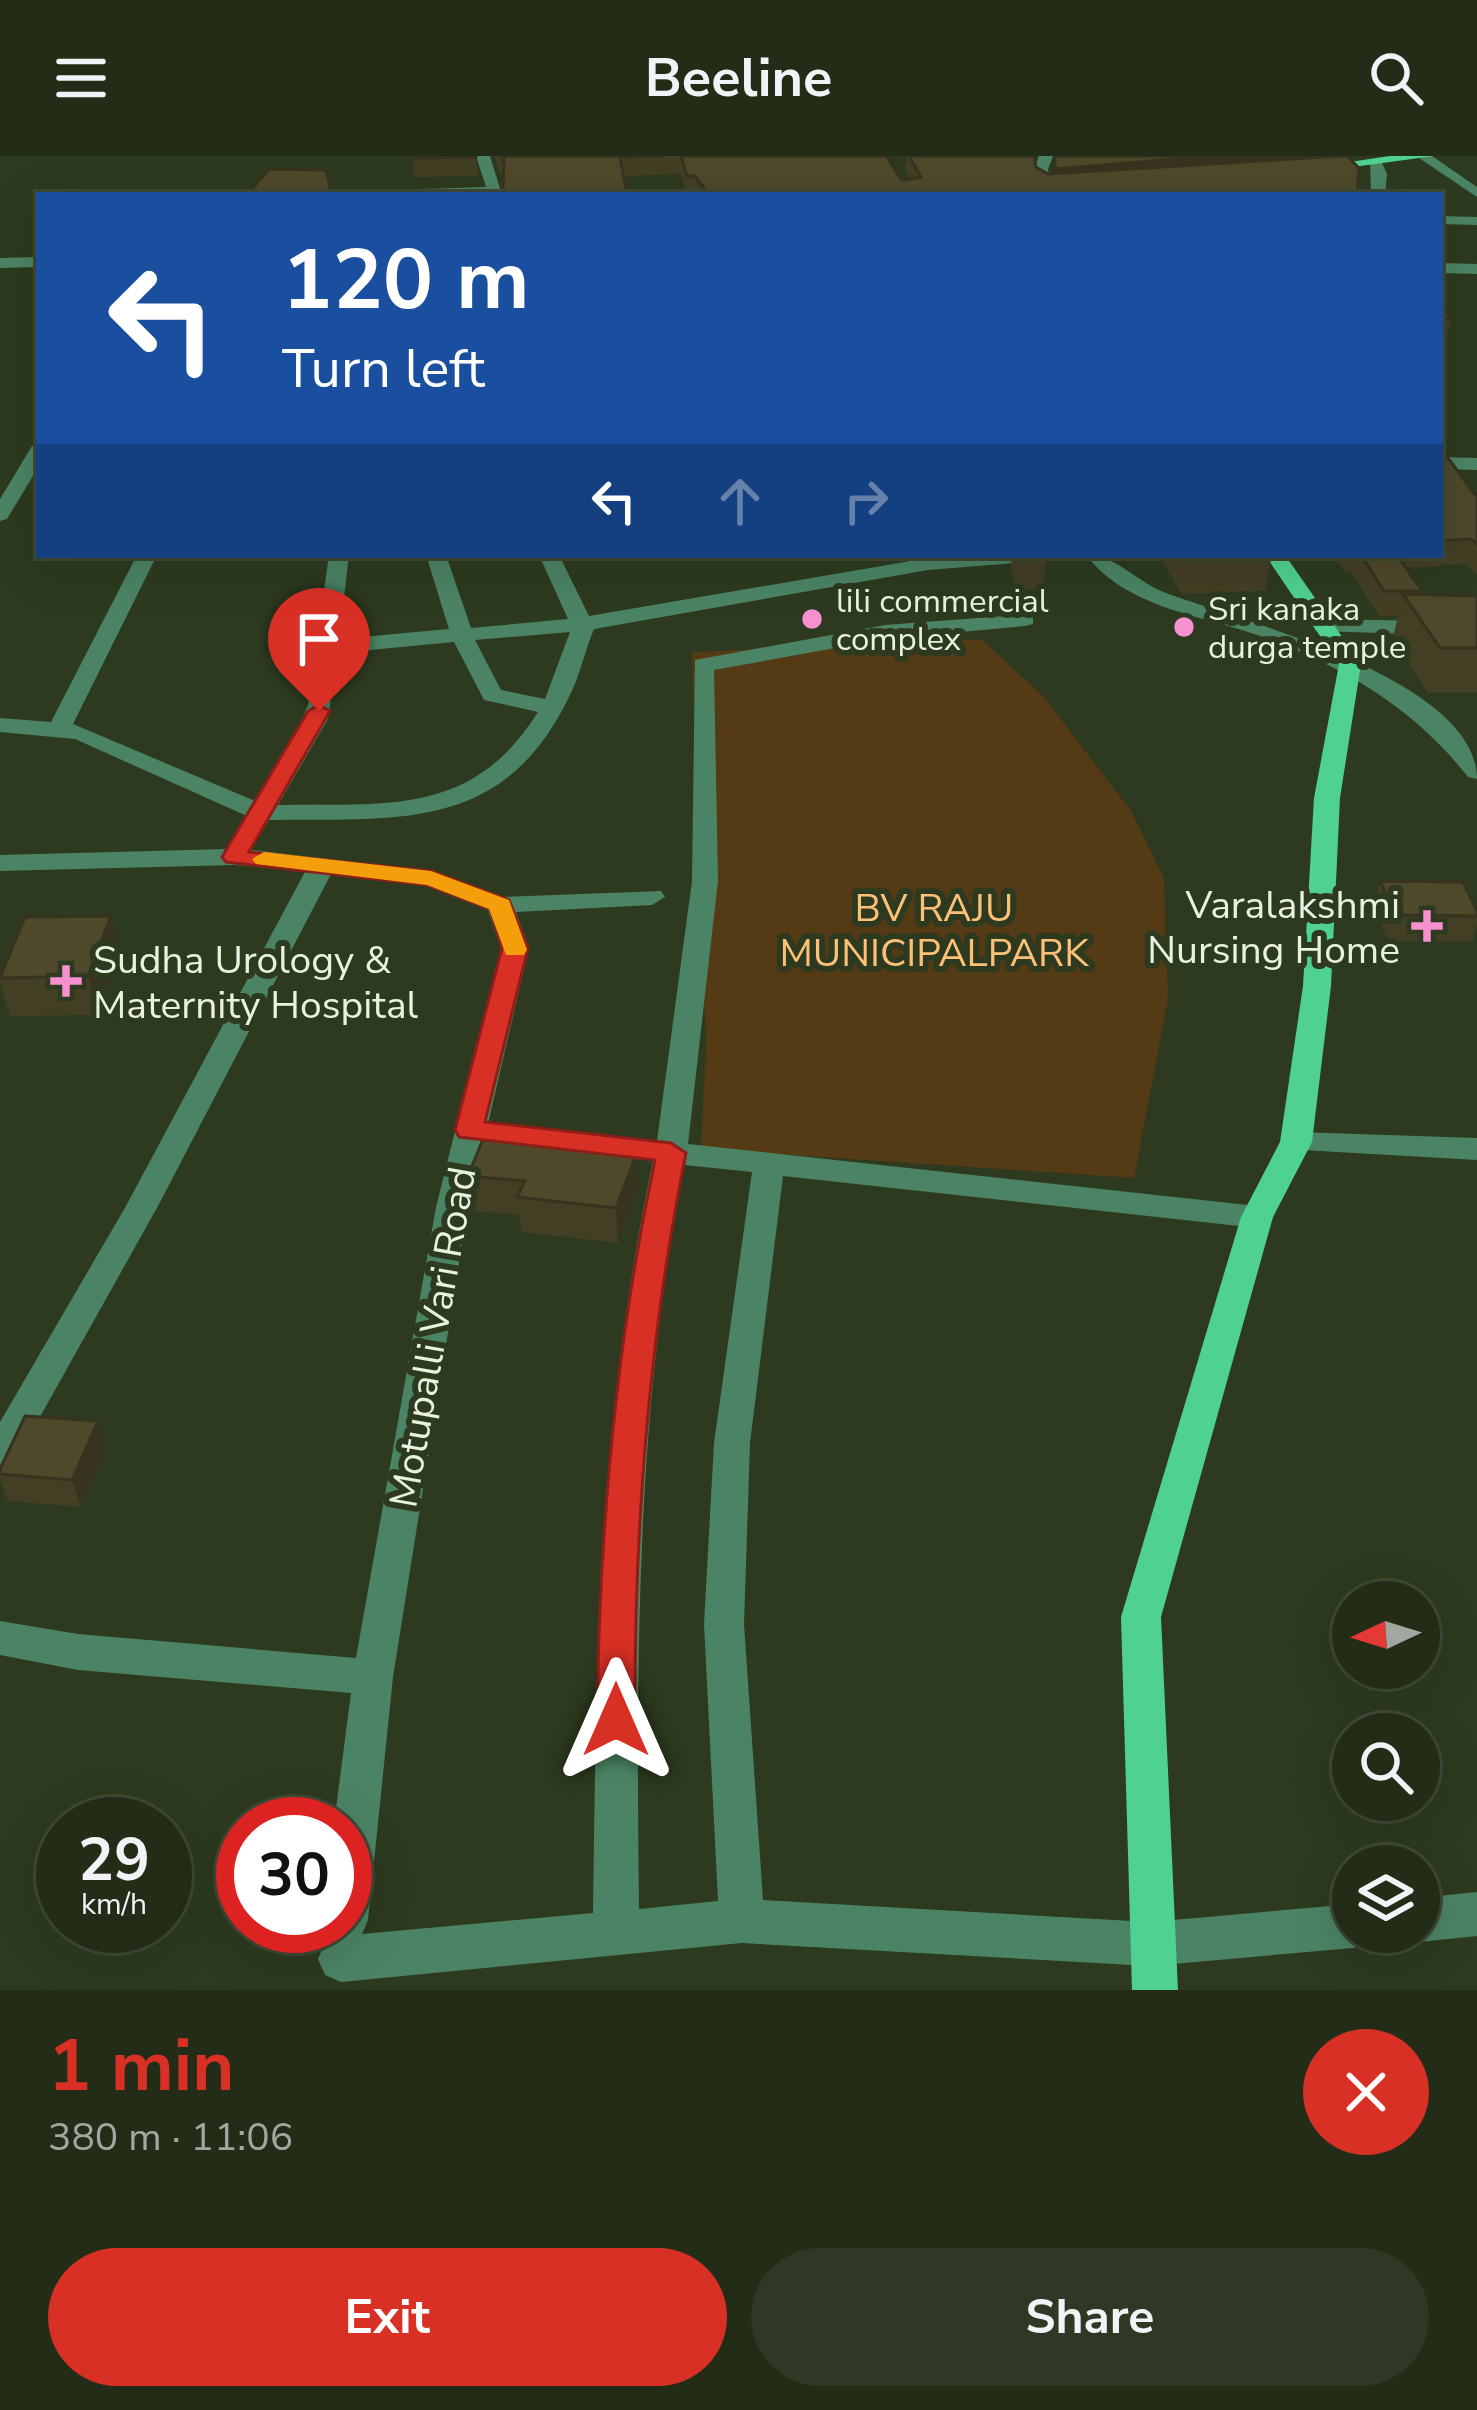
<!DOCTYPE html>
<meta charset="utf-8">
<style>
body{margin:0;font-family:"Nunito Sans",sans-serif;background:#2e3824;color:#f1f3f6;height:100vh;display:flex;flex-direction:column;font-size:45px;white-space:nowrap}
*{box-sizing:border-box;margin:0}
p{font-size:39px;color:#a2a7a1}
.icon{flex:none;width:66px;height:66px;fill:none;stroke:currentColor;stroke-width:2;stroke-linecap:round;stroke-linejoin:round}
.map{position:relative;height:1834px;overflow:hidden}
.sheet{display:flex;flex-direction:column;background:#222c17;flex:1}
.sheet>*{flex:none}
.banner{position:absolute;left:36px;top:36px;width:1407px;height:366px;border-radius:0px;box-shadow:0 12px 48px #0002,0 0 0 3px #3f4836;background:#1a4fa0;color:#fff;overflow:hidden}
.needle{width:78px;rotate:266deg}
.controls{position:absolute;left:1332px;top:1425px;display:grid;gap:24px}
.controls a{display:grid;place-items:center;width:108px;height:108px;border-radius:50%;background:#222c17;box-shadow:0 12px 48px #0002,0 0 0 3px #3f4836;font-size:60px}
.speed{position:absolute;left:36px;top:1641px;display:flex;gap:24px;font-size:60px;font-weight:700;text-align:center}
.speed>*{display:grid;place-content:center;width:156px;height:156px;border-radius:50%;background:#222c17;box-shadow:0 12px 48px #0002,0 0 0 3px #3f4836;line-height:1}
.speed small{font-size:30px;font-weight:400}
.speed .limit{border:18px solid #d22;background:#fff;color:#111}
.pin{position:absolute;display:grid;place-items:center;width:102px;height:102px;color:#fff;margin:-123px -51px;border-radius:50% 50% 50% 0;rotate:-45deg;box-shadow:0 0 12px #0007}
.pin .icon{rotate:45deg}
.me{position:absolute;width:132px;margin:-66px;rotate:0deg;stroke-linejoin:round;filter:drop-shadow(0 0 9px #0008)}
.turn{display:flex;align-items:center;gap:42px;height:252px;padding:0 48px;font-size:54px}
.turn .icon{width:156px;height:156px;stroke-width:2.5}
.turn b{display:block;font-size:84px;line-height:102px}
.lanes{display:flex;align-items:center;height:114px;padding:0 48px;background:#0003;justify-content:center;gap:60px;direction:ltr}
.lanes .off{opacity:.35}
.round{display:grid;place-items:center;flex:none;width:126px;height:126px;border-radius:63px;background:#2e3824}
.headline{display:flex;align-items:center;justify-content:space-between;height:204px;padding:0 48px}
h1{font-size:72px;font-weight:700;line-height:90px;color:#d93025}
.cta{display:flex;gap:24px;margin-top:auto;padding:24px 48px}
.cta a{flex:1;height:138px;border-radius:72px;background:#d93025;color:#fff;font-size:48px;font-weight:700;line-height:138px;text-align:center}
.cta a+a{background:#2e3824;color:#f1f3f6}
header{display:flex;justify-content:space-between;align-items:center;height:156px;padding:0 48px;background:#222c17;font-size:54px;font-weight:700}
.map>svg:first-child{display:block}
</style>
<header><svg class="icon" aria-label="menu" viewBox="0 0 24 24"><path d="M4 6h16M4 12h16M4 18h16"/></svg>Beeline<svg class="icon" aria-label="search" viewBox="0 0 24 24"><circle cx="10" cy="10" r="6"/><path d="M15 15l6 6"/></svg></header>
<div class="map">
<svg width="1477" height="1834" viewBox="0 0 1477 1834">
<rect width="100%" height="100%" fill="#2d3a1f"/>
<!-- green -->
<path fill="#553a16" d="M981,483L1044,541L1131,655L1164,722L1168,843L1134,1022L701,993L706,889L692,496Z"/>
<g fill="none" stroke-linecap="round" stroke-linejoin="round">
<!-- minor -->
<path fill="#4b8464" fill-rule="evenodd" d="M476,0H490L502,39H353L360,35L486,31Z
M1039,0H1053L1048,13L1051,32L1039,29L1034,13Z
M1416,0H1432L1477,31V41Z
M1370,3H1380L1387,18L1385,39H1371Z
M1440,60L1477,61V69L1440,68Z
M39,101V111L0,112V102Z
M1440,107L1477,108V118L1440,117Z
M39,288V310L7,363L0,365V343L32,290Z
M1440,301L1477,302V314L1440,313Z
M137,399H157L73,568L255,645L291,590L308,549L329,399H349L339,483L449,473L426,399H446L471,472L568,463L539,399H559L589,460L928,402L1050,399L1040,405L928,414L594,473C584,496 580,521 568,543C502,677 398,662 269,664L251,694L431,715L503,741L661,735L665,741L652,749L516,756L529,792L486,976L500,968L657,985L692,725L695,504L885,469L1033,458V468L1025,470L885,483L714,514L718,725L688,988L1257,1050L1269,1053L1273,1061L1269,1069L1257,1072L783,1020L750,1287L744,1468L763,1744L1150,1766L1353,1748V1776H1373L1369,1786L1353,1792L1150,1810L742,1787L341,1826L325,1819L318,1803L325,1787L336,1782L325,1770H345V1668H334L351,1537L78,1514L0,1499V1465L78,1478L356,1502L436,1051L501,792L488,754L426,730L331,718L158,1050L13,1309L0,1314V1266L126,1050L306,714L234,709L0,715V699L226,693L247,660L75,583L0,576V562L51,566ZM570,476L545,543L501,534L475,484ZM454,486L484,544L538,556C472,661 388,647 278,649L328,563L338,497ZM485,979L500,988L653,1005C600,1252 596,1505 593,1757L362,1778L368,1764L393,1521L468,1051ZM684,1009L752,1016L714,1287L704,1468L718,1745L639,1753C636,1504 636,1253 684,1009Z
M1086,399C1116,399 1137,426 1166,437C1241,465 1477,523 1477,623L1468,621C1416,554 1346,512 1266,482C1204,459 1129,454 1086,399Z
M1324,463L1477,466V480L1316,475L1313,470Z
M1296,976L1477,982V1004L1285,993L1280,986L1285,979Z
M1477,1736V1780L1419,1786L1403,1780L1401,1776H1419V1742Z"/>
<!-- major -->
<path fill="#4fd191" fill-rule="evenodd" d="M1390,0H1434L1316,16L1309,12Z
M1265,399H1285L1361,508L1340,642L1331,830L1312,986L1273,1061L1161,1461L1178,1834H1132L1121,1461L1241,1061L1280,986L1303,830L1314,642L1339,508Z"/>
</g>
<!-- wall -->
<path fill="#433f25" d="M413,0H476L478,20L415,21Z
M494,0H886L902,24L910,23L905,13L906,0H1034L1036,11L1048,18H1054L1055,0L1357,39H687L681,18L623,20L627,39H503V19H501Z
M1440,146L1451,162L1446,184H1440Z
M1440,291L1475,339H1477V418L1465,408L1406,412L1422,435V438L1477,440V537H1428L1393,482L1398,460H1379L1350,415L1345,416L1331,399H1440Z
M1012,399H1047L1043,433H1017L1011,412Z
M1158,399H1272L1265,435L1182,438Z
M1380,725L1477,755V769L1472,786L1388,785L1374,750Z
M121,798L98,859L10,860L0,827V818Z
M540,989L637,997L638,1031L618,1087L521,1076L519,1059L472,1055L468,1020Z
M106,1292L81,1351L8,1345L0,1324V1313Z"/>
<!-- shaded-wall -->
<path fill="#37331e" d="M1212,0H1332L1054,23L1055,13Z
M111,760L121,798L98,859L88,820Z
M637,997L638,1031L618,1087L616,1052Z
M98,1265L106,1292L81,1351L72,1324Z"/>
<!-- building -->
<path fill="#4e492b" stroke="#37331e" stroke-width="3" d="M413,0H476V1L413,2Z
M499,0H664L620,1L627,39H508L503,33L504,1Z
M681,0H886L902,24L921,21L909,0H1034L1036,11L1048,18L1340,0H1347L1359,12L1357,39H709L695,20H687Z
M1055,0H1212L1055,13Z
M269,13L326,14L332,39H234L236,34H251Z
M1440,146L1451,162H1440Z
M1440,291L1475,339H1477V388L1471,383L1440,385Z
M1361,399H1397L1422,435H1384Z
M1403,438L1477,440V492H1440Z
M1380,725L1463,726L1477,755V760L1395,759Z
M111,760L88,820L0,822L25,761Z
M486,976L539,978L533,988L637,997L616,1052L517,1041L525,1025L468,1020Z
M25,1260L98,1265L72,1324L0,1318V1313Z"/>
<!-- route -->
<path fill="#d93025" stroke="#8d1f18" stroke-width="3" d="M319,549L330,555L249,696L431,715L509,744L528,792L485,966L671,987L686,997C649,1181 634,1375 635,1564L630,1576L616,1581L603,1576L597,1564C599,1378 616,1186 655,1004L459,981L455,974L502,792L490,753L427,729L226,706L222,701L308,555Z"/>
<!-- slow -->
<path fill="#f59e0b" d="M264,696L431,715L509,744L527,794L524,799H506L489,753L427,729L256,708L252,703Z"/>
<!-- markers -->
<g fill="#f790cf" stroke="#2d3a1f" stroke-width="4.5">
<circle cx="812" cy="463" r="12"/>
<circle cx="1184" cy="471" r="12"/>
<path d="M1421 752h12v12h12v12h-12v12h-12v-12h-12v-12h12z"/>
<path d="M60 807h12v12h12v12h-12v12h-12v-12h-12v-12h12z"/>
</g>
<g text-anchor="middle" stroke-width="12" stroke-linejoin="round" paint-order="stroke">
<!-- far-poi labels -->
<g font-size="33" fill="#e9f1e1" stroke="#2d3a1f" text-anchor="start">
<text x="836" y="456">lili commercial<tspan x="836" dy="38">complex</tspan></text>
<text x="1208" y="464">Sri kanaka<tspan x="1208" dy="38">durga temple</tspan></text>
</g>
<!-- poi labels -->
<g font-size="39" fill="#e9f1e1" stroke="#2d3a1f" text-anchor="end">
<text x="1400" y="762">Varalakshmi<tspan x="1400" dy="45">Nursing Home</tspan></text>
<text x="93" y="817" text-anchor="start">Sudha Urology &amp;<tspan x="93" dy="45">Maternity Hospital</tspan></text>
</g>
<!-- park labels -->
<g font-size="39" fill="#fcc076" stroke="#2d3a1f">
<text x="934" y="765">BV RAJU<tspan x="934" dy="45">MUNICIPALPARK</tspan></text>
</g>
<!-- street labels -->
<g font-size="39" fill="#e9f1e1" stroke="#2d3a1f">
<text transform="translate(432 1181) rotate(-80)" y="14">Motupalli Vari Road</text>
</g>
</g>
</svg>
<div class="controls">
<a><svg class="needle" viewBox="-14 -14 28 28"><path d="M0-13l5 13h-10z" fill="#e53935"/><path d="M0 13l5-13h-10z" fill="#a2a7a1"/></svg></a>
<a><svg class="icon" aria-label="search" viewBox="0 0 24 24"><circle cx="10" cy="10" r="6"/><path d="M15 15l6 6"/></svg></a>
<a><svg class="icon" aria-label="layers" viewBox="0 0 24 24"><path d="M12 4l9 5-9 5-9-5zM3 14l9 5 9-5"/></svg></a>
</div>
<div class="speed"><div>29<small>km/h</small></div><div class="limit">30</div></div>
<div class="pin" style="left:319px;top:555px;background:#d93025"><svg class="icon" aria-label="arrive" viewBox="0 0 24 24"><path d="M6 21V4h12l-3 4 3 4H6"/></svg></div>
<svg class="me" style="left:616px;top:1564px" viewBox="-20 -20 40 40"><path d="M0-17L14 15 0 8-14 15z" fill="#d93025" stroke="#fff" stroke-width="4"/></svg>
<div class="banner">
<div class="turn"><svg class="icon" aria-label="left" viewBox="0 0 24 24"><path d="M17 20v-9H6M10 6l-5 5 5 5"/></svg><div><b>120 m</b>Turn left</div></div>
<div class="lanes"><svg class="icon" aria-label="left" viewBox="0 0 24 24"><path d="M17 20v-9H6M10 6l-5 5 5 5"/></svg><svg class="icon off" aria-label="ahead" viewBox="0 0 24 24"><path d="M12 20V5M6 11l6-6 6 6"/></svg><svg class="icon off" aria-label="right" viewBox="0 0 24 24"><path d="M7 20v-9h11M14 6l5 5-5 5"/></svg></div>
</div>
</div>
<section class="sheet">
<div class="headline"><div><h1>1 min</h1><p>380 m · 11:06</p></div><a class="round" style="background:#d93025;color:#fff"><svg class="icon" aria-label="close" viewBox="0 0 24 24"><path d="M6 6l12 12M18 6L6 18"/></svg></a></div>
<div class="cta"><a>Exit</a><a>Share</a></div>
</section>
